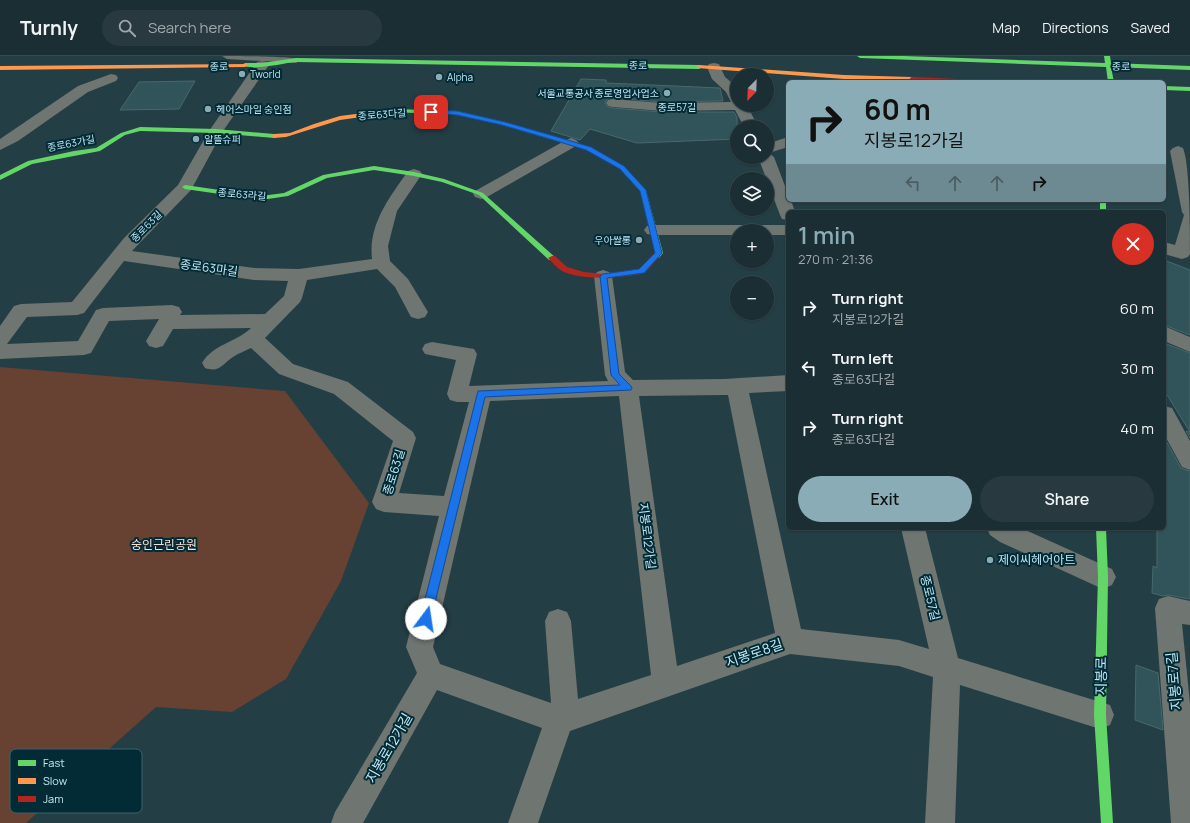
<!DOCTYPE html>
<meta charset="utf-8">
<style>
body{margin:0;font-family:Manrope,"Noto Sans KR",sans-serif;background:#283a40;color:#f1f3f6;height:100vh;display:flex;flex-direction:column;font-size:15px;white-space:nowrap}
*{box-sizing:border-box;margin:0}
p{font-size:13px;color:#a0a8ac}
.icon{flex:none;width:22px;height:22px;fill:none;stroke:currentColor;stroke-width:2;stroke-linecap:round;stroke-linejoin:round}
.map{position:relative;flex:1;overflow:hidden}
.details{position:absolute;left:786px;top:154px;width:380px;height:320px;display:flex;flex-direction:column;background:#1b2e34;border-radius:6px;box-shadow:0 1px 3px #0004,0 0 0 1px #394a4f}
.details>*{flex:none}
.top-card{position:absolute;left:786px;top:24px;width:380px;height:122px;border-radius:6px;box-shadow:0 1px 3px #0004,0 0 0 1px #394a4f;background:#89acb7;color:#111;overflow:hidden}
.needle{width:26px;rotate:203deg}
.fabs{position:absolute;left:730px;top:12px;display:grid;gap:8px}
.fabs a{display:grid;place-items:center;width:44px;height:44px;border-radius:50%;background:#1b2e34;box-shadow:0 1px 3px #0004,0 0 0 1px #394a4f;font-size:20px}
.pin{position:absolute;display:grid;place-items:center;width:34px;height:34px;color:#fff;margin:-17px;border-radius:8px;box-shadow:0 2px 6px #0006}
.me{position:absolute;width:44px;margin:-22px;rotate:14deg;stroke-linejoin:round;filter:drop-shadow(0 0 3px #0008)}
.turn{display:flex;align-items:center;gap:14px;height:84px;padding:0 12px;font-size:18px}
.turn .icon{width:52px;height:52px;stroke-width:2.5}
.turn b{display:block;font-size:28px;line-height:34px}
.lanes{display:flex;align-items:center;height:38px;padding:0 12px;background:#0003;justify-content:center;gap:20px;direction:ltr}
.lanes .off{opacity:.35}
.round{display:grid;place-items:center;flex:none;width:42px;height:42px;border-radius:21px;background:#283a40}
.head{display:flex;align-items:center;justify-content:space-between;height:68px;padding:0 12px}
h1{font-size:24px;font-weight:600;line-height:30px;color:#89acb7}
.action{display:flex;gap:8px;margin-top:auto;padding:8px 12px}
.action a{flex:1;height:46px;border-radius:24px;background:#89acb7;color:#111;font-size:16px;font-weight:600;line-height:46px;text-align:center}
.action a+a{background:#283a40;color:#f1f3f6}
ul{padding:0;list-style:none}
li{display:flex;align-items:center;gap:12px;height:60px;padding:0 12px}
li div{flex:1}
li b{display:block;font-size:15px}
li em{font-style:normal}
header{display:flex;align-items:center;gap:24px;box-sizing:border-box;height:56px;padding:0 20px;background:#1b2e34;border-bottom:1px solid #394a4f}
header strong{font-size:19px}
nav{display:flex;gap:22px;margin-inline-start:auto;font-size:14px}
.search{width:280px;height:36px;background:#283a40;display:flex;align-items:center;gap:10px;box-sizing:border-box;padding:0 14px;border-radius:22px;color:#a0a8ac;font-size:15px}
.map>svg:first-child{display:block}
</style>
<header>
<strong>Turnly</strong>
<div class="search"><svg class="icon" aria-label="search" viewBox="0 0 24 24"><circle cx="10" cy="10" r="6"/><path d="M15 15l6 6"/></svg>Search here</div>
<nav><a>Map</a><a>Directions</a><a>Saved</a></nav>
</header>
<div class="map">
<svg width="1190" height="767" viewBox="0 0 1190 767">
<rect width="100%" height="100%" fill="#243e45"/>
<!-- green -->
<path fill="#674132" d="M0,311L285,335L369,447L341,525L286,623L232,656L156,651L26,767H0Z"/>
<!-- building -->
<path fill="#305459" stroke="#49686d" d="M581,23L606,24V27L720,32L723,45L662,46L613,42L607,43L605,48L608,51L613,52L662,56H734L737,61V83L637,87L590,73L580,84L551,75Z
M195,25L179,53L120,54L139,26Z
M1164,204L1190,214V279L1164,269Z
M1164,287L1190,297V382L1186,375L1190,376L1164,334Z
M1164,381L1181,412L1190,415V543L1168,539L1163,540L1152,537L1153,510L1157,512V472H1164Z
M1136,609L1158,617L1163,674L1135,664Z"/>
<g fill="none" stroke-linecap="round" stroke-linejoin="round">
<!-- lane -->
<path fill="#6f7570" fill-rule="evenodd" d="M222,0C235,0 295,0 301,4L296,7L227,3Z"/>
<!-- street -->
<path fill="#6f7570" fill-rule="evenodd" d="M262,5L267,6L269,9L223,75L191,134L132,195L254,212L299,213L372,203C368,168 390,141 408,115L414,113L420,115L422,118L397,155L388,190L390,205L408,223L428,256L425,261L418,263L411,261L395,231L377,213L307,224L302,242L300,246L265,282L293,308L348,326L413,376L416,382L399,437L444,440L469,346H457L450,344L447,338L456,304L425,298L422,293L425,288L432,286L474,293L477,298L469,330L608,325L605,319L594,220L597,216L603,214L609,216L612,220L625,316L633,324L724,323L788,319V335L749,337L801,573L899,584L929,593L901,472H925L958,602L1110,649L1114,659L1110,669L1100,673L960,629L955,767H925L933,621L899,610L790,598L570,675L538,767H508L542,672L437,634L363,767H331L335,756L417,617L406,591L439,460L384,456L376,453L372,446L393,385L334,338L279,318L251,292C245,295 239,297 233,301C222,308 220,317 205,312L202,307C213,288 237,286 251,272L173,273L163,290L156,292L149,290L146,285L159,263L109,265L91,297L84,299L0,303V270L14,250L21,248L72,246L124,182L178,129L209,75L257,6ZM124,205L254,224L288,225L284,240L265,258L180,259L182,256L179,251L172,249L103,252L96,254L78,285L7,288L27,261L77,259L84,257ZM724,339H728L775,577L677,610L639,340ZM619,340L651,619L578,643L571,565L567,556L558,553L549,556L545,565L551,647L440,608L433,591L490,345Z
M714,7L719,8L725,21L737,31V49H747L758,71H744L735,54L662,55L613,51L608,50L606,47L608,44L613,43L662,47L731,46L726,36L712,23L707,11L709,8Z
M111,18L116,19L118,22L116,25L88,36L18,85L0,94V83L78,30Z
M788,81V91L769,97L774,101L788,138V144H791L795,156H788V164L782,163L780,159L758,101H767V88Z
M571,82L576,84L579,87L576,90L487,141L481,143L475,141L473,138L475,135L566,84Z
M1178,90L1183,92C1190,109 1190,175 1190,198L1188,201L1182,203L1164,198V186L1175,189L1184,159L1182,156L1170,95L1173,92Z
M653,169H788V179H767V175H737V179H653L647,178L644,174L647,170Z
M1164,270L1190,281V296L1164,285Z
M1164,350L1172,352L1190,385V414L1182,411L1164,378Z
M987,472H1021L1112,513L1116,521L1112,529L1103,533L1094,529L1000,486L990,479Z
M1168,540L1190,545V569L1182,568L1190,647V767H1171L1155,552L1159,543Z"/>
<!-- fast -->
<path fill="#63d668" fill-rule="evenodd" d="M857,0H904L1105,7L1104,0H1110L1111,7L1190,10V14L1111,11L1114,26H1108L1106,11L860,2Z
M296,2L699,9L702,11L699,13L296,6C284,7 252,15 242,9L245,7H262Z
M1164,30L1190,31V35L1164,34Z
M395,53L457,55L505,66L591,92L624,111L646,134L663,197L659,202H653L652,200L655,197L640,135L620,113L587,94L502,69L457,59L393,56L392,55Z
M140,71L216,73L274,78L277,80L274,82L216,77L140,75L125,79L100,95L32,108L0,124V119L28,105L74,95L96,92L121,77Z
M374,110L414,116L444,123L483,137L556,202L555,204H549L479,139L442,126L414,120L374,114L327,122L288,140L261,144L185,133L182,131L185,129L261,140L284,137L323,119Z
M1100,144H1106V156H1100Z
M1096,472H1106L1108,521L1106,659L1113,767H1101L1094,659L1098,521Z"/>
<!-- slow -->
<path fill="#ff974d" fill-rule="evenodd" d="M247,8V10L245,11L0,14V10Z
M699,9L844,19L912,21L915,23L912,25L844,23L697,12V10Z
M395,53L398,55L397,56L340,64L286,81L274,82L271,80L274,78L290,77L314,68L340,60Z"/>
<!-- jam -->
<path fill="#b3261e" fill-rule="evenodd" d="M912,21L981,24L984,26L910,24V22Z
M653,198H659L660,200L645,217C623,222 582,225 562,215C557,212 552,206 548,202L552,200H555L567,211L584,216L603,218L640,213Z"/>
</g>
<!-- route -->
<path fill="#1a73e8" stroke="#114b97" d="M431,54L457,55L505,66L554,80L591,91L624,110L646,134L662,197L644,217L607,222L619,318L631,330L632,332L631,334L485,341L431,563L430,567L426,568L422,567L420,563L478,335L620,329L611,319L600,220L603,218L639,213L655,197L640,135L620,113L586,94L550,83L502,69L457,59L429,57V55Z"/>
<!-- markers -->
<g fill="#89acb7" stroke="#032b35" stroke-width="1.5">
<circle cx="242" cy="18" r="4"/>
<circle cx="439" cy="21" r="4"/>
<circle cx="667" cy="37" r="4"/>
<circle cx="208" cy="53" r="4"/>
<circle cx="196" cy="83" r="4"/>
<circle cx="639" cy="184" r="4"/>
<circle cx="990" cy="504" r="4"/>
</g>
<g text-anchor="middle" stroke-width="4" stroke-linejoin="round" paint-order="stroke">
<!-- far-street labels -->
<g font-size="10" fill="#bfe7f5" stroke="#032b35">
<text transform="translate(638 9) rotate(1)" y="4">종로</text>
<text transform="translate(219 10) rotate(-1)" y="4">종로</text>
<text transform="translate(1121 10) rotate(1)" y="4">종로</text>
<text x="677" y="55">종로57길</text>
<text transform="translate(382 58) rotate(-4)" y="4">종로63다길</text>
<text transform="translate(71 87) rotate(-11)" y="4">종로63가길</text>
<text transform="translate(242 138) rotate(5)" y="4">종로63라길</text>
<text transform="translate(146 170) rotate(-45)" y="4">종로63길</text>
</g>
<!-- far-poi labels -->
<g font-size="10" fill="#bfe7f5" stroke="#032b35" text-anchor="start">
<text x="250" y="22">Tworld</text>
<text x="447" y="25">Alpha</text>
<text x="659" y="41" text-anchor="end">서울교통공사 종로영업사업소</text>
<text x="216" y="57">헤어스마일 숭인점</text>
<text x="204" y="87">알뜰슈퍼</text>
<text x="631" y="188" text-anchor="end">우아쌀롱</text>
</g>
<!-- street labels -->
<g font-size="12" fill="#bfe7f5" stroke="#032b35">
<text transform="translate(209 212) rotate(8)" y="4">종로63마길</text>
<text transform="translate(394 416) rotate(-73)" y="4">종로63길</text>
<text transform="translate(647 480) rotate(83)" y="4">지봉로12가길</text>
<text transform="translate(930 542) rotate(76)" y="4">종로57길</text>
</g>
<!-- park labels -->
<g font-size="12" fill="#f6ded6" stroke="#032b35">
<text x="164" y="493">숭인근린공원</text>
</g>
<!-- poi labels -->
<g font-size="12" fill="#bfe7f5" stroke="#032b35" text-anchor="start">
<text x="998" y="508">제이씨헤어아트</text>
</g>
<!-- near-street labels -->
<g font-size="14" fill="#bfe7f5" stroke="#032b35">
<text transform="translate(754 597) rotate(-19)" y="5">지봉로8길</text>
<text transform="translate(1101 620) rotate(-89)" y="5">지봉로</text>
<text transform="translate(1174 625) rotate(-95)" y="5">지봉로7길</text>
<text transform="translate(389 692) rotate(-60)" y="5">지봉로12가길</text>
</g>
</g>
<!-- legend -->
<rect x="10" y="693" width="132" height="64" rx="6" fill="#032b35" stroke="#3b636f" stroke-width="1"/>
<rect x="18" y="704" width="18" height="6" fill="#63d668"/>
<rect x="18" y="722" width="18" height="6" fill="#ff974d"/>
<rect x="18" y="740" width="18" height="6" fill="#b3261e"/>
<g font-size="11" fill="#bfe7f5">
<text x="43" y="711">Fast</text>
<text x="43" y="729">Slow</text>
<text x="43" y="747">Jam</text>
</g>
</svg>
<div class="fabs">
<a><svg class="needle" viewBox="-14 -14 28 28"><path d="M0-13l5 13h-10z" fill="#e53935"/><path d="M0 13l5-13h-10z" fill="#a0a8ac"/></svg></a>
<a><svg class="icon" aria-label="search" viewBox="0 0 24 24"><circle cx="10" cy="10" r="6"/><path d="M15 15l6 6"/></svg></a>
<a><svg class="icon" aria-label="layers" viewBox="0 0 24 24"><path d="M12 4l9 5-9 5-9-5zM3 14l9 5 9-5"/></svg></a>
<a>+</a>
<a>−</a>
</div>
<div class="pin" style="left:431px;top:56px;background:#d93025"><svg class="icon" aria-label="arrive" viewBox="0 0 24 24"><path d="M6 21V4h12l-3 4 3 4H6"/></svg></div>
<svg class="me" style="left:426px;top:563px" viewBox="-20 -20 40 40"><circle r="19" fill="#fff"/><path d="M0-13L10 11 0 6-10 11z" fill="#1a73e8"/></svg>
<div class="top-card">
<div class="turn"><svg class="icon" aria-label="right" viewBox="0 0 24 24"><path d="M7 20v-9h11M14 6l5 5-5 5"/></svg><div><b>60 m</b>지봉로12가길</div></div>
<div class="lanes"><svg class="icon off" aria-label="left" viewBox="0 0 24 24"><path d="M17 20v-9H6M10 6l-5 5 5 5"/></svg><svg class="icon off" aria-label="ahead" viewBox="0 0 24 24"><path d="M12 20V5M6 11l6-6 6 6"/></svg><svg class="icon off" aria-label="ahead" viewBox="0 0 24 24"><path d="M12 20V5M6 11l6-6 6 6"/></svg><svg class="icon" aria-label="right" viewBox="0 0 24 24"><path d="M7 20v-9h11M14 6l5 5-5 5"/></svg></div>
</div>
<section class="details">
<div class="head"><div><h1>1 min</h1><p>270 m · 21:36</p></div><a class="round" style="background:#d93025;color:#fff"><svg class="icon" aria-label="close" viewBox="0 0 24 24"><path d="M6 6l12 12M18 6L6 18"/></svg></a></div>
<ul>
<li><svg class="icon" aria-label="right" viewBox="0 0 24 24"><path d="M7 20v-9h11M14 6l5 5-5 5"/></svg><div><b>Turn right</b><p>지봉로12가길</p></div><em>60 m</em></li>
<li><svg class="icon" aria-label="left" viewBox="0 0 24 24"><path d="M17 20v-9H6M10 6l-5 5 5 5"/></svg><div><b>Turn left</b><p>종로63다길</p></div><em>30 m</em></li>
<li><svg class="icon" aria-label="right" viewBox="0 0 24 24"><path d="M7 20v-9h11M14 6l5 5-5 5"/></svg><div><b>Turn right</b><p>종로63다길</p></div><em>40 m</em></li>
</ul>
<div class="action"><a>Exit</a><a>Share</a></div>
</section>
</div>
